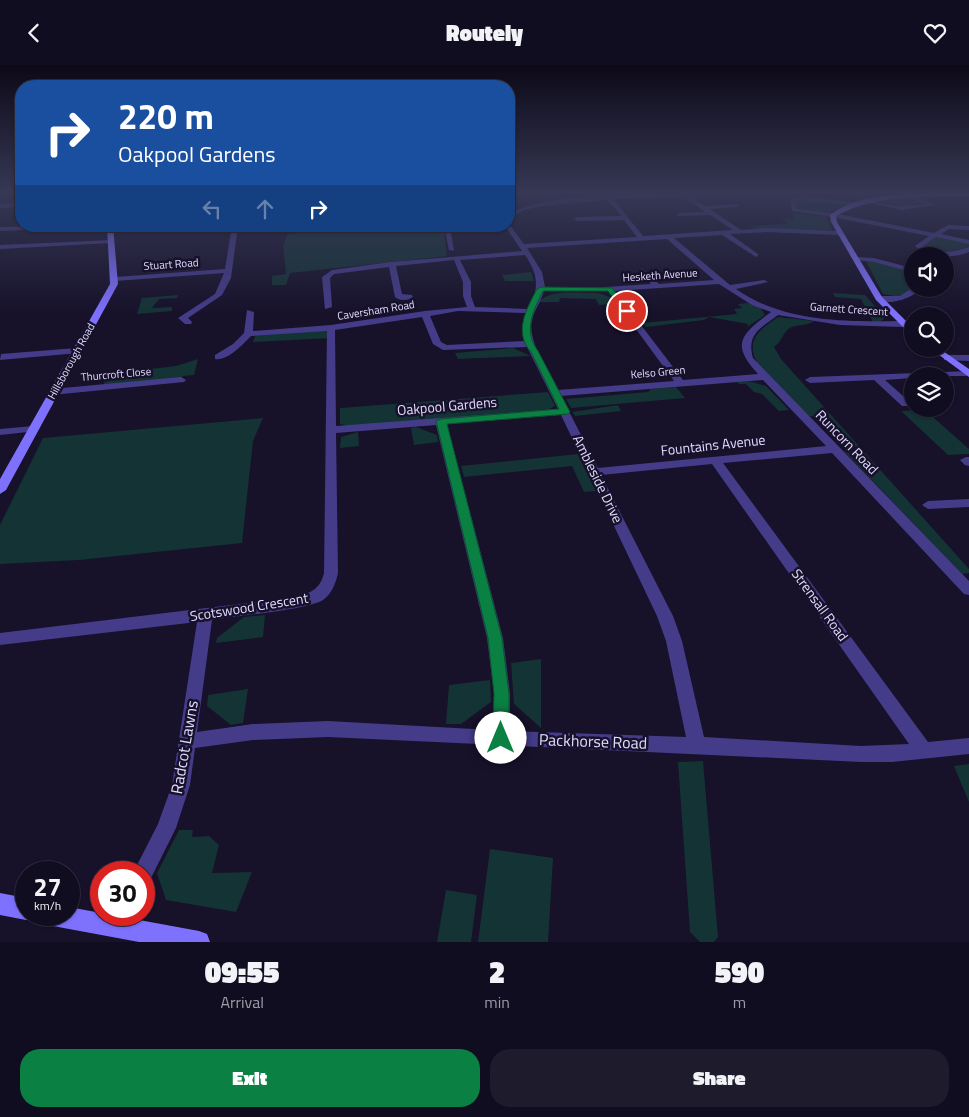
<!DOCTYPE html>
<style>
body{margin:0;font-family:"Titillium Web",sans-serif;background:#1e1b2d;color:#f1f3f6;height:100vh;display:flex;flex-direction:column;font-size:19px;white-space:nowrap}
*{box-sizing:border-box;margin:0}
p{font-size:16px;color:#9c9ca5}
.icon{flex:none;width:28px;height:28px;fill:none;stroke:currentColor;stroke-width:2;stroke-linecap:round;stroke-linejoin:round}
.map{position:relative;height:877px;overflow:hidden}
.panel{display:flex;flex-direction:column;background:#110d20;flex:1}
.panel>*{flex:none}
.banner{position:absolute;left:15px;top:15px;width:500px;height:152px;border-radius:20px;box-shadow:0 1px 4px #0004,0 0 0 1px #302d3e;background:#1a4fa0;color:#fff;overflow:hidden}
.controls{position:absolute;left:904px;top:182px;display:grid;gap:10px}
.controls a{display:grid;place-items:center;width:50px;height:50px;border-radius:50%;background:#110d20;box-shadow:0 1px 4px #0004,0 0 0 1px #302d3e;font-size:25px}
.speed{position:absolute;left:15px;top:796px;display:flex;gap:10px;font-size:25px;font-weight:700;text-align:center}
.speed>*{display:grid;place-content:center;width:65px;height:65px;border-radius:50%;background:#110d20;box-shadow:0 1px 4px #0004,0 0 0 1px #302d3e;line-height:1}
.speed small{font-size:12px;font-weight:400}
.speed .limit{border:8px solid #d22;background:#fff;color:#111}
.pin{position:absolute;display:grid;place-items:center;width:42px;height:42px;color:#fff;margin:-21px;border:2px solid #fff;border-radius:50%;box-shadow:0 1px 5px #0007}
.me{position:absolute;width:55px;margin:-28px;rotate:0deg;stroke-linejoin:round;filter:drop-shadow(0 0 4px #0008)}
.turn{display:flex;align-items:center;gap:18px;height:105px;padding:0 20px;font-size:22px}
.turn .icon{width:65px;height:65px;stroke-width:2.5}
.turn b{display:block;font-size:35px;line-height:42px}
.lanes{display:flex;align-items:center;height:48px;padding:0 20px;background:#0003;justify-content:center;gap:25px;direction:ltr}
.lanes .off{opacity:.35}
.eta{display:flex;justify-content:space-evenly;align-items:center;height:85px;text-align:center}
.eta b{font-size:30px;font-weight:800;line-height:35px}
.primary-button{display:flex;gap:10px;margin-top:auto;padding:10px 20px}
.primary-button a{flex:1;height:58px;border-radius:20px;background:#0b8043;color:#fff;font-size:20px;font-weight:800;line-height:58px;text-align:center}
.primary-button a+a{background:#1e1b2d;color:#f1f3f6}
header{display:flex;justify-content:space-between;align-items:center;height:65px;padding:0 20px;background:#110d20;font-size:22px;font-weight:800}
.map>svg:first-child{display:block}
</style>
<header><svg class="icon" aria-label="back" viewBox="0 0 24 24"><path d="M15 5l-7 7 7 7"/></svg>Routely<svg class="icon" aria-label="heart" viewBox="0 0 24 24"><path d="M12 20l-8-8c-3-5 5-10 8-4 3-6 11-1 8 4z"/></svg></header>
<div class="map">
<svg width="969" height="877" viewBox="0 0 969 877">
<rect width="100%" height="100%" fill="#17112a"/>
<!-- green -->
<path fill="#143334" d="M914,132L932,140L902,143L867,136Z
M793,133L856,138C833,145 820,152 797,146Z
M793,148L826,152L832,165L755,164L750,161L788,159L781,153L794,154Z
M368,161H443L447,191L290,208L286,220H272V211L286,209L283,180L288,169Z
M934,172L969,178V182L946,187L922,182L923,179L933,175Z
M866,196L878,197L912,206V224L900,232L883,229Z
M531,207L534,216H505L502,210Z
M598,228L610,232L616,239L599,240L596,234L560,233L559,237H539C551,223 580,229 598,228Z
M833,228L865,230L885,253L881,256L873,257L861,234L835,232Z
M178,230L177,233L159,234L152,243L172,242V246L137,249L142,233Z
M748,238L760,242L765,250L747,262L748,259L709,252L704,255L646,262L642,258L737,249L734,244L742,243L738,239Z
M778,252L814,256C808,261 797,259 790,263C782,268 782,277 774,282L781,294L969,504V508L962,509L844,386L859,385L827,353L809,351L757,297C745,275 760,264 778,252Z
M331,263V273L253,277L256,268Z
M513,283L531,291L458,294L455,288Z
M198,294L194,310L183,311L181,315L102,323L108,309L176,301Z
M749,316L766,321L789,345L779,346L762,329L754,327L746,319H739L737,317Z
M676,322L685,333L571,343L566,334L648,327L651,324Z
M548,327L555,341L546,346L349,361L340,359V343Z
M618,340L621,346L575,351L572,347Z
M925,345L969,384V389L948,390L901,346Z
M263,353L253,376L242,478L79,495L0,499V460L43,373Z
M416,362L437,370L438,377L414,380L411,363Z
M358,367L359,381L340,383L341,372Z
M578,389L596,426L584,427L572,401L464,412L461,401Z
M265,550L263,572L216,578L217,573L244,552Z
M541,594V663L514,639L511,598Z
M490,615L491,637L461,659H446L449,620Z
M248,624L243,658L231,660L207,641L208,630Z
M703,696L718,872L714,877H700L690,867L678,697Z
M969,699V737L954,701Z
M179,765H193L192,772L209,771L219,780L212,808L252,807L236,847L166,835L157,808Z
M490,784L553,793L548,877H478Z
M446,825L477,830L471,877H437Z"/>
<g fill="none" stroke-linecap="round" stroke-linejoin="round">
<!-- street -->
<path fill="#443c89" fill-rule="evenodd" d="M677,127H684L705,141L739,139L737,142L710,144L741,165L767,163L840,166L843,168L840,170L767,167L730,169L758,189V191L756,192L722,170L674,173L730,220L764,215L768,217L736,224C784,258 847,257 904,256L908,259L904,262L840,260L778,250C761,263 746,269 753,293L969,516V530L964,529L832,388L723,398L928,677L969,673V689L892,697H861L328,672L253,675L195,683L190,720L176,763L150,815L144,818V808H133L158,759L172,720L197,557L0,580V568L297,532C312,527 320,524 324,508L327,266L251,271C242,280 228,296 215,294V290L233,279L244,268L247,245L254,247L253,266L331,260L425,246L467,242L463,231V217L454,195L396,201L402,229L412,230L413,232C409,236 399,236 395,232L389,202L334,209L330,213L332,242L325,244L322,212L332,205L391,197L522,186L505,161H509V159L524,179L637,172L624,155L577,156L574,154L577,152L622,151L607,135L542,141L524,145L509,153V149C554,126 628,131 679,129ZM683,132L705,147L679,148L677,151L710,150L733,165L643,171L613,134ZM667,174L714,215L659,219L642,204L638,206L651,219L591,223L545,222L542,207L527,183ZM525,190C538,209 540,223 528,244L475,242L471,231V217L460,195ZM719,219L752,240L771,247C741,269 730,279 758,309L683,315L615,226ZM544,226H608L674,316L558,325C549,307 527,275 532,256C534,245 541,237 544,226ZM458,246L526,248L522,262L525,276L447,280L441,277L430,251ZM422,252L433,279L443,285L527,282L558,344L336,361L335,265ZM763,315L826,381L598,403L561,331ZM561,350L657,551L666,576L686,672L510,666V629L503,573L447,359ZM436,360L487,573L494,629L492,665L328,656L253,659L197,667L212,555C234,551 307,545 323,535C332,529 336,517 338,508L336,368ZM712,399L909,679L861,681L704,672L682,576L673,551L601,410Z
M848,127C859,127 866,132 874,136C889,143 909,141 925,139L912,133L914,130L935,140L902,145L865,137V135Z
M806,131L859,138L856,140L795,135L797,144L833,148L934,168L948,160L969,161V165L949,164L941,169L969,175V179L936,172L923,181C938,190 953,187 969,182V187C952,194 929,193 915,181L929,171L833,152L792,146L790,133Z
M21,138V142L0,143V139Z
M64,161L61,163L0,166V162Z
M232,161H238L231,213L222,230L188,253L192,257L191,259H185L178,253L215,229L224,208L115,216L111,214L115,212L225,204Z
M444,161H450L454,186L449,185Z
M113,175L114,176L111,178L0,184V180Z
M857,192L874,193L912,203V207L874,197L855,195L853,194Z
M912,223L921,224C910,234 888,242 875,233L879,231H900Z
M76,283L81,286L79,288L0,295L1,289Z
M947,290H969V296L944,295V291Z
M969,306V310L967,311H912V313L885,315L910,337V341H902L874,315L810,318L805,315L810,312Z
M181,312L186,315L184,317L52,330L47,327L52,324Z
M33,361L38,364L37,366L0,370V364Z
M966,392H969V401L965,400L960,395Z
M969,434V442L928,444L922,440L928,436Z"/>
<!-- secondary -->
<path fill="#7e71fe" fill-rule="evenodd" d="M969,127V131C925,132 876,129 836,151L837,157L882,232L912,262V268H909L876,235L831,157L830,150C862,124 929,129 969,127Z
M107,161H113L118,219L6,425L0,429V414L110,219Z
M931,284H940L969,304V312Z
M0,828L26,833V850H34V852L26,855L0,850Z
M69,842L101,848V850H112L199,866L207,869L210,877H139L53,861L45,858L42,850H69Z"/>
</g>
<!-- sky -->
<linearGradient id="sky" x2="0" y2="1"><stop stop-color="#0d0917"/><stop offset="0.51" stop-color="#363855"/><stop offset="1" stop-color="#363855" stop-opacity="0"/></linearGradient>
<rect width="969" height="250" fill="url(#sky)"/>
<!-- route -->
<path fill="#0b8043" stroke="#07532c" d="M541,222L612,223L630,246L624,248L608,226H543C533,246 523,266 538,286L570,347L568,349L447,359L502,573L509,629V673L507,678L501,680L495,678L493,673L494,629L488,573L436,356L441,354L559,344L531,287C513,267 527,243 537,224Z"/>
<g text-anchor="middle" stroke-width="5" stroke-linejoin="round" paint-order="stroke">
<!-- far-street labels -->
<g font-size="11" fill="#e0daff" stroke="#17112a">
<text transform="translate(171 199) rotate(-4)" y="4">Stuart Road</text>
<text transform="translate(660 210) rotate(-4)" y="4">Hesketh Avenue</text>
<text transform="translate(849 244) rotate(4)" y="4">Garnett Crescent</text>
<text transform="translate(376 245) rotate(-9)" y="4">Caversham Road</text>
<text transform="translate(71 296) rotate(-61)" y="4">Hillsborough Road</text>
<text transform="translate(658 307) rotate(-5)" y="4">Kelso Green</text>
<text transform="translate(116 309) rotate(-5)" y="4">Thurcroft Close</text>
</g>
<!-- street labels -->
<g font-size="14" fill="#e0daff" stroke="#17112a">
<text transform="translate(447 341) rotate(-5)" y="5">Oakpool Gardens</text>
<text transform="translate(847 377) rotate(46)" y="5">Runcorn Road</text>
<text transform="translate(713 380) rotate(-6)" y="5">Fountains Avenue</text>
<text transform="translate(598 414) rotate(64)" y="5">Ambleside Drive</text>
<text transform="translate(820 540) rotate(54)" y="5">Strensall Road</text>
<text transform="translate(249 542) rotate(-9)" y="5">Scotswood Crescent</text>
</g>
<!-- near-street labels -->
<g font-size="16" fill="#e0daff" stroke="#17112a">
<text transform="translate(593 676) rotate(2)" y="6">Packhorse Road</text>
<text transform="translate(184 682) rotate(-80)" y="6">Radcot Lawns</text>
</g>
</g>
</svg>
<div class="controls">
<a><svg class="icon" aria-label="sound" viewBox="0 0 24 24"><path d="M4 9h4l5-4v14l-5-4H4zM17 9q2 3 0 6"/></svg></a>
<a><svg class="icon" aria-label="search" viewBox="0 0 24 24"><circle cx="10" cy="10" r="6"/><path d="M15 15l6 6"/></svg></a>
<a><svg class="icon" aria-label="layers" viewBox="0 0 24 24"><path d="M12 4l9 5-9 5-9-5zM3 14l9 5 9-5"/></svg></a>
</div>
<div class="speed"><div>27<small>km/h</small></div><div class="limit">30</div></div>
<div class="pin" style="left:627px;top:246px;background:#d93025"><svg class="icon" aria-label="arrive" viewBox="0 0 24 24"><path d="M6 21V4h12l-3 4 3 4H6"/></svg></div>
<svg class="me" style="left:501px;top:673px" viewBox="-20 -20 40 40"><circle r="19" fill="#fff"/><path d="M0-13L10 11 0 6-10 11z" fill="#0b8043"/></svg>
<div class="banner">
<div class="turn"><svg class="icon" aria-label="right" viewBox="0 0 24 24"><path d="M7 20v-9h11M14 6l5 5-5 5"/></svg><div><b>220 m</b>Oakpool Gardens</div></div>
<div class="lanes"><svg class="icon off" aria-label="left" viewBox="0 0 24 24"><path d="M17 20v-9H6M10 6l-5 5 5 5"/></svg><svg class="icon off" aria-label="ahead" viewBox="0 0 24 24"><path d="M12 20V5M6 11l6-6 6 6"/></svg><svg class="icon" aria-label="right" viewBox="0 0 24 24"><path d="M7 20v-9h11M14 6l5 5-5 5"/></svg></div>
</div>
</div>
<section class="panel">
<div class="eta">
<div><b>09:55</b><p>Arrival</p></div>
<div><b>2</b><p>min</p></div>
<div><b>590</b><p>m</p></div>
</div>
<div class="primary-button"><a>Exit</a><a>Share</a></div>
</section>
